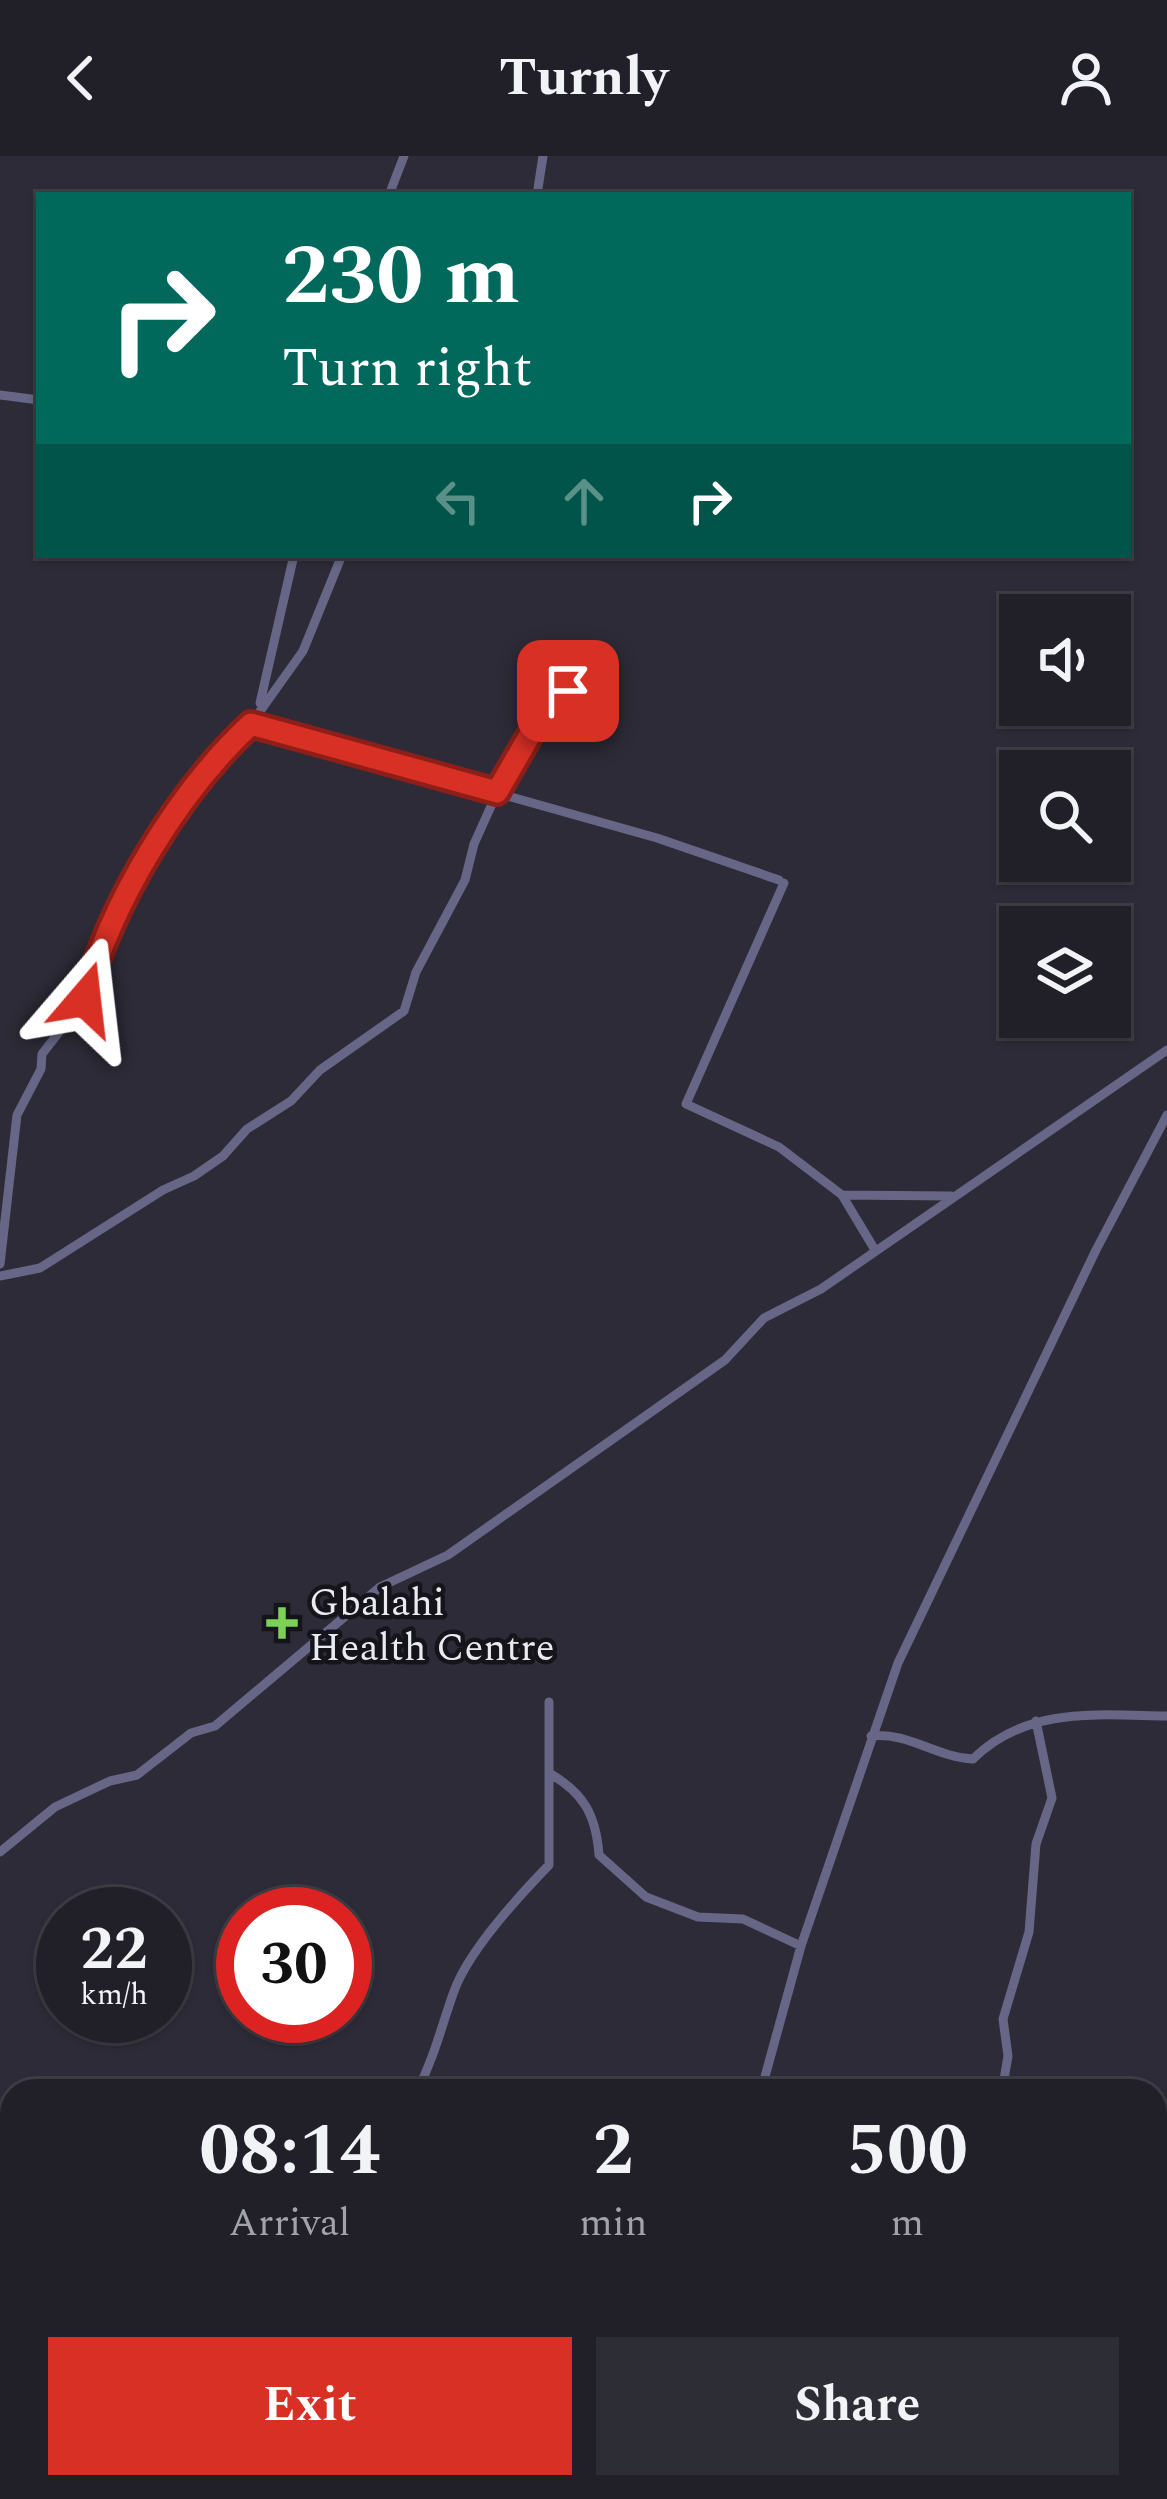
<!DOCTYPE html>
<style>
body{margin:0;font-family:Spectral,serif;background:#2d2d35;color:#f1f3f6;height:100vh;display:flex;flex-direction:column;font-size:45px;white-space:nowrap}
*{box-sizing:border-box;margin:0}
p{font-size:39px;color:#a2a3a8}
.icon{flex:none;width:66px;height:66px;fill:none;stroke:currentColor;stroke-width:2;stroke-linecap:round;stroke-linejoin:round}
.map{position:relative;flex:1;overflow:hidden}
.details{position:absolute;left:0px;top:1923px;width:1167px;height:420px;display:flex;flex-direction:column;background:#212029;border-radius:36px 36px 0 0;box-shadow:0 3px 9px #0004,0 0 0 3px #3e3e46}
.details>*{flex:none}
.hud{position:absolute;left:36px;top:36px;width:1095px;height:366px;border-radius:0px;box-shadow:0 3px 9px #0004,0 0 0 3px #3e3e46;background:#00695c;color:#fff;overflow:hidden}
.tools{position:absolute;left:999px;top:438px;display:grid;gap:24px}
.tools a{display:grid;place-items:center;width:132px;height:132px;border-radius:0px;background:#212029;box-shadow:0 3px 9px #0004,0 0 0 3px #3e3e46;font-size:60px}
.speed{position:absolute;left:36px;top:1731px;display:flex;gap:24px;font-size:60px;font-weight:700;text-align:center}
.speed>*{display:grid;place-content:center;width:156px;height:156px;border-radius:50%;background:#212029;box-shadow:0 3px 9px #0004,0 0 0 3px #3e3e46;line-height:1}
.speed small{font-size:30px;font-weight:400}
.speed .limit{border:18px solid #d22;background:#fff;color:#111}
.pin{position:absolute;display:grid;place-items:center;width:102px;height:102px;color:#fff;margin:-51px;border-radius:24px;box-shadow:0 6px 18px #0006}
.me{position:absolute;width:132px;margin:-66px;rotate:17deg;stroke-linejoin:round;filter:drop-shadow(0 0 9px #0008)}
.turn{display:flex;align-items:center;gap:42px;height:252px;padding:0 48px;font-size:54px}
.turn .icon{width:156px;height:156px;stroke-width:2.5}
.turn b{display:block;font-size:84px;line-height:102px}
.lanes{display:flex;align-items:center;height:114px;padding:0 48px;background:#0003;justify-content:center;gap:60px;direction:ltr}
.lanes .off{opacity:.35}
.eta{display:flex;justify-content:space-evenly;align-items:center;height:204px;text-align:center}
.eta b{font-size:72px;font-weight:700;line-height:84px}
.primary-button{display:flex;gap:24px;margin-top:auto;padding:24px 48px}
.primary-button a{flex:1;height:138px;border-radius:0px;background:#d93025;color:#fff;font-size:48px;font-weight:700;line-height:138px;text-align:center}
.primary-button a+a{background:#2d2d35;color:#f1f3f6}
header{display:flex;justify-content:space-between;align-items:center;height:156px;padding:0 48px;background:#212029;font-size:54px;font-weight:700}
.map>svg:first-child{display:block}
</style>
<header><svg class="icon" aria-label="back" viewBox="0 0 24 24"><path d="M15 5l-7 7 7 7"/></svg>Turnly<svg class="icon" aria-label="person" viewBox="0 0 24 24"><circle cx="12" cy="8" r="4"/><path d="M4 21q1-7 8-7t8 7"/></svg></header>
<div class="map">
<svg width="1167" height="2343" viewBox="0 0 1167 2343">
<rect width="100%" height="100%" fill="#2c2b37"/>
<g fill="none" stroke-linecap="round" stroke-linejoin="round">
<!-- minor -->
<path stroke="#676686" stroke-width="9" d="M389,39L404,0
M537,39L543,0
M0,239L39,244
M260,547L294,399
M251,568L657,682L779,724
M784,727L686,948L779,991L842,1039L951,1040
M842,1039L875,1094
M0,1108L17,959L41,913L42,898L85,843L102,786L174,657L214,603L251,568L303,495L342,399
M0,1120L40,1112L163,1034L194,1020L223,1000L247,973L291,945L320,914L404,855L416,816L465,724L474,688L505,619L534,572L568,534L599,526
M871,1580C909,1576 935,1601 973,1603C1027,1550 1097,1559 1167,1560
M549,1617C584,1637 596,1659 599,1699L646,1741L698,1761L743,1763L801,1790
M0,1696L55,1651L110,1625L137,1619L191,1577L215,1570L380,1431L448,1399L725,1204L764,1162L821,1133L1167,894
M350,1935V1934
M417,1935C434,1902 441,1872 453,1838C467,1796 518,1741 549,1709V1546
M761,1935L801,1790L898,1507L1096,1094L1167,959
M1002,1935L1008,1900L1003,1863L1029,1776L1036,1688L1052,1642L1036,1565
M1155,2017L1167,2005
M1155,2048L1167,2062
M0,2076L12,2038
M1155,2093L1167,2080
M1155,2207L1167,2203
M1155,2241L1167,2252
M299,2331V2343
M334,2331L336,2343
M781,2331L793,2343
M839,2331L840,2343
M531,2343L548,2331
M684,2343L686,2331
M938,2343L946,2331
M1052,2343L1057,2331
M1116,2343L1148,2331
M1163,2343V2325"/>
<!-- tertiary -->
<path stroke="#676686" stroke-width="12" d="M1155,2152L1167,2145
M0,2236H12"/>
</g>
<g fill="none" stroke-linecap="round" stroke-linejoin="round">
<defs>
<path id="route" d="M85,843C111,746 178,636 251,568L497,636L534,572L568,535"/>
</defs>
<!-- route casing -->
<use href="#route" stroke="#8d1f18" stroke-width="30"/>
<!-- route -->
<use href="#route" stroke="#d93025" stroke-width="21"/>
</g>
<!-- markers -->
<path fill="#7dd154" stroke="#14141a" stroke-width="4.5" d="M276 1449h12v12h12v12h-12v12h-12v-12h-12v-12h12z"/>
<g text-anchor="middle" stroke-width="9" stroke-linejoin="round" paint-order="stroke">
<!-- poi labels -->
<g font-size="39" fill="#eaeaf2" stroke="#14141a" text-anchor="start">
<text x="309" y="1459">Gbalahi<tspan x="309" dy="45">Health Centre</tspan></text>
</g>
</g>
</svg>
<div class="tools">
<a><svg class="icon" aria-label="sound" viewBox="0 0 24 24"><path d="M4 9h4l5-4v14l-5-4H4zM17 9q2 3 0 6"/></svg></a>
<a><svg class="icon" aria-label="search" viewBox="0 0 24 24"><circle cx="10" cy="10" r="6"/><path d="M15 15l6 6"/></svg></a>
<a><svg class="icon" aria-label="layers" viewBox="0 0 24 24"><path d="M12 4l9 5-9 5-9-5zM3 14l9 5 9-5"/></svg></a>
</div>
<div class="speed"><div>22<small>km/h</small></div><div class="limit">30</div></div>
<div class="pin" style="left:568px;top:535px;background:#d93025"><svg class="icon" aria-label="arrive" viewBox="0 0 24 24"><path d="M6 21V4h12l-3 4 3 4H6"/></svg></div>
<svg class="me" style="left:85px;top:843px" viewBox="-20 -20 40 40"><path d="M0-17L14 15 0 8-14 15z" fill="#d93025" stroke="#fff" stroke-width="4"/></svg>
<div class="hud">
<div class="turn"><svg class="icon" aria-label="right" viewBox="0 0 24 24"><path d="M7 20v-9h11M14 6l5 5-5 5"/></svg><div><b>230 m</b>Turn right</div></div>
<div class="lanes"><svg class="icon off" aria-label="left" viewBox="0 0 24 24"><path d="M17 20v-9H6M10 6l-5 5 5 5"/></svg><svg class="icon off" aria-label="ahead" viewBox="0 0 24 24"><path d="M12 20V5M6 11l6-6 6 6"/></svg><svg class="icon" aria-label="right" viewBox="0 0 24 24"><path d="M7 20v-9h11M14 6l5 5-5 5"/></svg></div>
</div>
<section class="details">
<div class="eta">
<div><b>08:14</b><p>Arrival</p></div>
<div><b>2</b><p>min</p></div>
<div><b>500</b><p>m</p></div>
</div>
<div class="primary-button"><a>Exit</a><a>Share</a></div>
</section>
</div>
